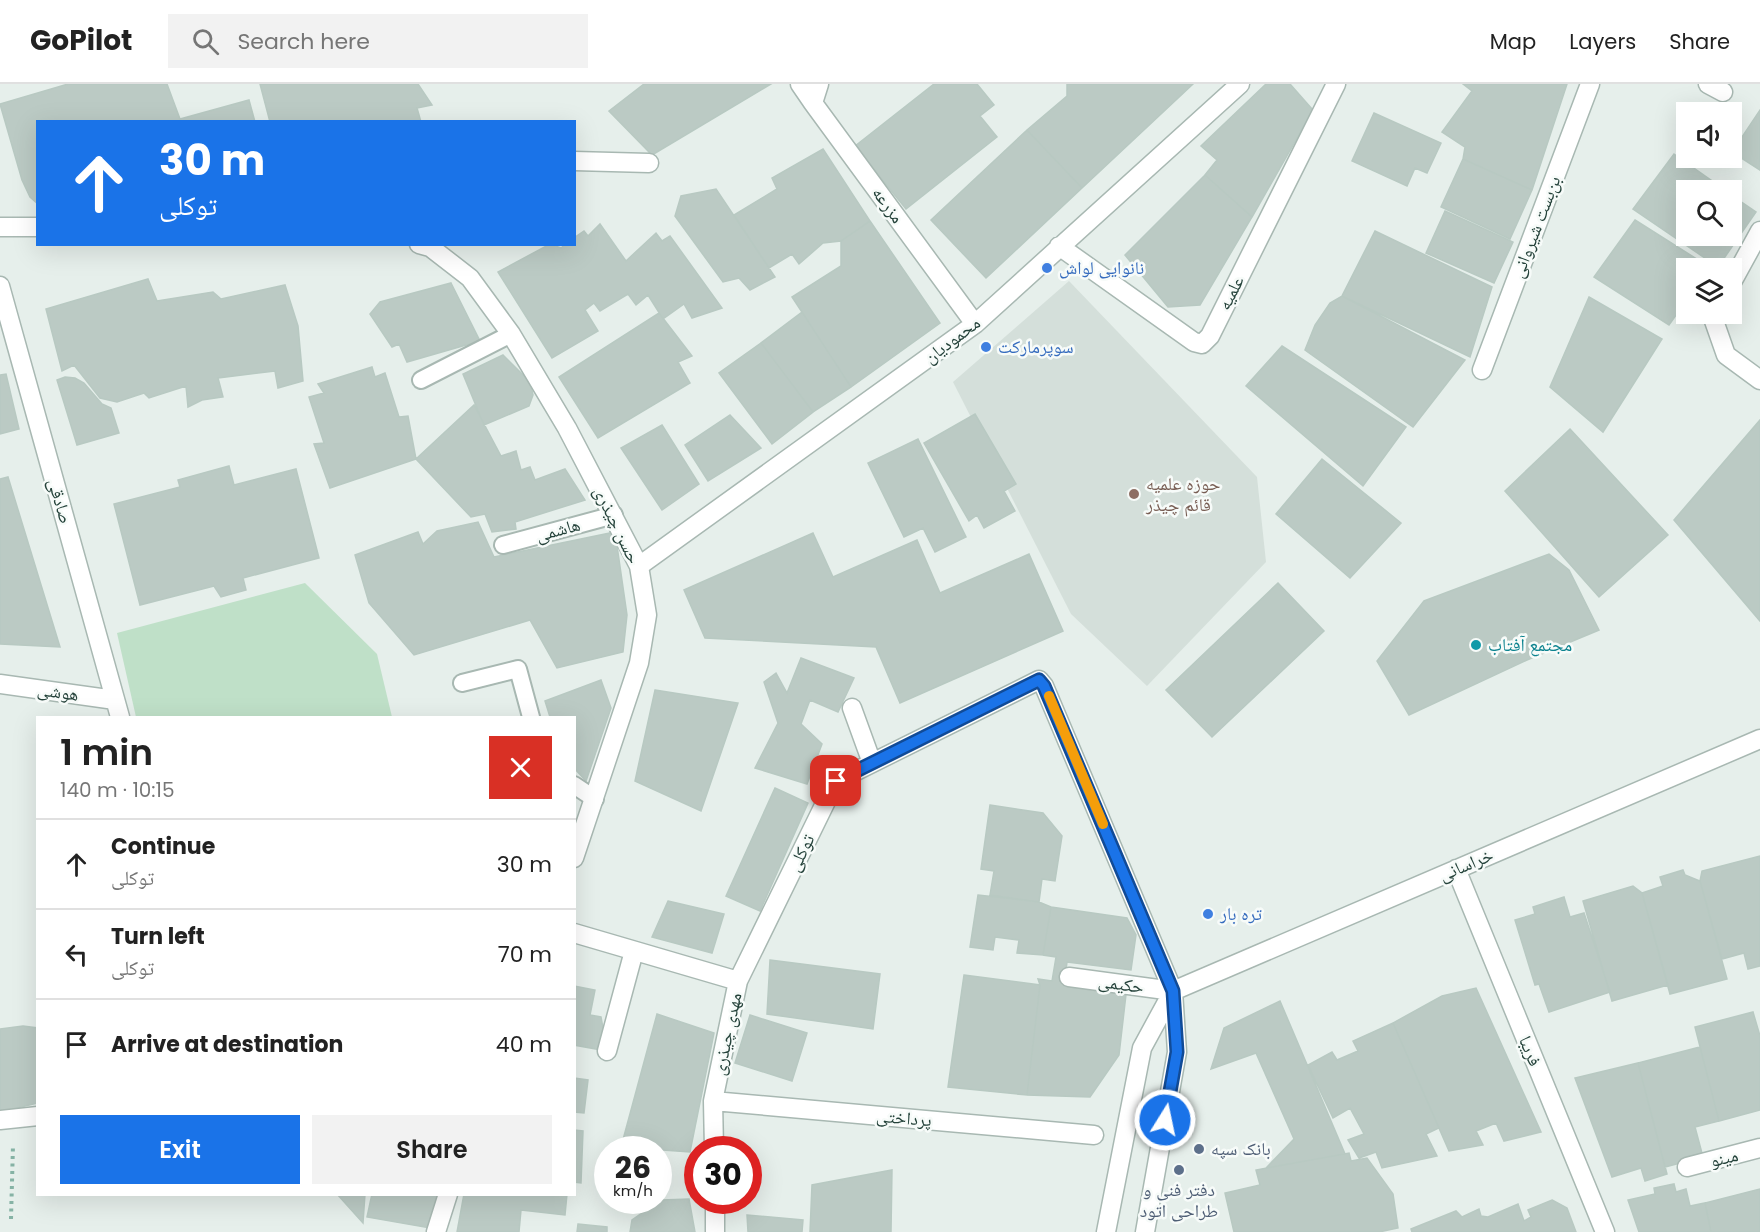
<!DOCTYPE html>
<meta charset="utf-8">
<style>
body{margin:0;font-family:Poppins,"Noto Naskh Arabic",sans-serif;background:#f2f2f2;color:#222;height:100vh;display:flex;flex-direction:column;font-size:22px;white-space:nowrap}
*{box-sizing:border-box;margin:0}
p{font-size:20px;color:#767676}
.icon{flex:none;width:33px;height:33px;fill:none;stroke:currentColor;stroke-width:2;stroke-linecap:round;stroke-linejoin:round}
.map{position:relative;flex:1;overflow:hidden}
.drawer{position:absolute;left:36px;top:632px;width:540px;height:480px;display:flex;flex-direction:column;background:#fff;border-radius:0px;box-shadow:0 6px 24px #0002}
.drawer>*{flex:none}
.hud{position:absolute;left:36px;top:36px;width:540px;height:126px;border-radius:0px;box-shadow:0 6px 24px #0002;background:#1a73e8;color:#fff;overflow:hidden}
.fabs{position:absolute;left:1676px;top:18px;display:grid;gap:12px}
.fabs a{display:grid;place-items:center;width:66px;height:66px;border-radius:0px;background:#fff;box-shadow:0 6px 24px #0002;font-size:30px}
.speed{position:absolute;left:594px;top:1052px;display:flex;gap:12px;font-size:30px;font-weight:700;text-align:center}
.speed>*{display:grid;place-content:center;width:78px;height:78px;border-radius:50%;background:#fff;box-shadow:0 6px 24px #0002;line-height:1}
.speed small{font-size:15px;font-weight:400}
.speed .limit{border:9px solid #d22;background:#fff;color:#111}
.pin{position:absolute;display:grid;place-items:center;width:51px;height:51px;color:#fff;margin:-26px;border-radius:12px;box-shadow:0 3px 9px #0006}
.me{position:absolute;width:66px;margin:-33px;rotate:10deg;stroke-linejoin:round;filter:drop-shadow(0 0 4px #0008)}
.turn{display:flex;align-items:center;gap:21px;height:126px;padding:0 24px;font-size:27px}
.turn .icon{width:78px;height:78px;stroke-width:2.5}
.turn b{display:block;font-size:42px;line-height:51px}
.round{display:grid;place-items:center;flex:none;width:63px;height:63px;border-radius:0px;background:#f2f2f2}
.summary{display:flex;align-items:center;justify-content:space-between;height:102px;padding:0 24px}
h1{font-size:36px;font-weight:600;line-height:45px}
.cta{display:flex;gap:12px;margin-top:auto;padding:12px 24px}
.cta a{flex:1;height:69px;border-radius:0px;background:#1a73e8;color:#fff;font-size:24px;font-weight:600;line-height:69px;text-align:center}
.cta a+a{background:#f2f2f2;color:#222}
ul{padding:0;list-style:none}
li{display:flex;align-items:center;gap:18px;height:90px;padding:0 24px;border-top:2px solid #e0e0e0}
li div{flex:1}
li b{display:block;font-size:22px}
li em{font-style:normal}
header{display:flex;align-items:center;gap:36px;box-sizing:border-box;height:84px;padding:0 30px;background:#fff;border-bottom:2px solid #e0e0e0}
header strong{font-size:28px}
nav{display:flex;gap:33px;margin-inline-start:auto;font-size:21px}
.search{width:420px;height:54px;background:#f2f2f2;display:flex;align-items:center;gap:15px;box-sizing:border-box;padding:0 21px;border-radius:0px;color:#767676;font-size:22px}
.map>svg:first-child{display:block}
</style>
<header>
<strong>GoPilot</strong>
<div class="search"><svg class="icon" aria-label="search" viewBox="0 0 24 24"><circle cx="10" cy="10" r="6"/><path d="M15 15l6 6"/></svg>Search here</div>
<nav><a>Map</a><a>Layers</a><a>Share</a></nav>
</header>
<div class="map">
<svg width="1760" height="1148" viewBox="0 0 1760 1148">
<rect width="100%" height="100%" fill="#e6efeb"/>
<!-- built -->
<path fill="#d4dfda" d="M1069,197L1257,393L1266,478L1147,602L1071,530L953,298Z"/>
<!-- green -->
<path fill="#bfe0c8" d="M305,499L377,570L392,633H136L117,549Z"/>
<!-- building -->
<path fill="#bbcac4" stroke="#b8c9c2" stroke-width="1.5" d="M68,0H167L180,35L249,16L255,38H38V120L30,113L22,96L0,20Z
M260,0H418L432,21L417,24L421,38H270Z
M644,0H771L652,71L609,27Z
M934,0H977L994,21L980,32L997,53L906,125L855,62Z
M1067,0H1193L1082,104L1027,46L1067,12Z
M1266,0H1290L1313,26L1252,133L1205,91L1217,76L1201,62Z
M1567,0L1532,106L1463,75L1465,63L1442,48L1472,7L1463,0Z
M1760,26V86L1732,68Z
M1374,29L1441,59L1427,89L1415,84L1407,102L1352,77Z
M1027,46L1082,104L986,194L931,136Z
M823,65L870,137L841,157L823,159L799,180L792,170L769,184L734,131L777,105L772,94Z
M1674,70L1725,106H1686V152H1731V111L1756,128L1718,183L1633,125Z
M1463,75L1532,106L1510,155L1441,123Z
M1205,91L1252,133L1200,221L1168,223L1125,171Z
M716,105L775,193L750,206L739,194L723,198L675,132L681,112Z
M1445,127L1513,158L1494,199L1426,169Z
M1635,136L1711,184H1686V217L1669,241L1594,193Z
M870,137L940,239L851,303L792,213L841,182V157Z
M600,140L626,177L656,149L662,157L670,152L722,224L692,234L684,220L663,235L648,211L636,221L628,210L600,227L594,219L585,226L598,247L552,274L498,188L550,160L561,164L566,160H574V154L584,147L588,152Z
M1375,147L1492,203L1470,273L1342,212Z
M148,195L157,217L213,208L221,215L285,201L298,242L303,297L278,304L275,287L218,294L223,313L202,316L188,323L186,302L149,314L144,309L117,318L100,314L74,281L62,287L46,225Z
M451,199L480,257L407,278L399,260L392,263L370,230L380,218Z
M1342,212L1465,276L1413,343L1305,266L1315,241L1330,219Z
M1589,213L1662,255L1603,348L1550,303Z
M802,228L851,303L813,328L761,259Z
M659,229L692,272L678,278L690,299L598,354L559,293Z
M761,259L813,328L772,360L719,289Z
M1282,262L1406,343L1363,402L1246,302Z
M503,271L530,298L533,311L529,322L484,341L463,290Z
M372,283L375,293L385,289L399,333L408,332L416,375L330,404L314,360L324,359L309,313L324,309L318,300Z
M6,290L19,345L0,350V291Z
M65,293L75,294L84,299L102,320L111,324L119,349L77,361L57,296Z
M474,321L501,372L516,367L521,386L530,383L535,396L565,385L585,416L515,438L516,445L492,448L485,430L471,433L416,375Z
M975,330L1016,400L1004,407L1015,427L984,444L977,431L969,437L924,359Z
M730,331L761,364L708,397L685,361Z
M1760,336V537L1674,436Z
M662,341L699,400L662,426L621,364Z
M1570,345L1668,451L1599,513L1505,407Z
M918,355L966,453L935,468L923,444L904,453L868,379Z
M1322,375L1401,439L1350,494L1276,430Z
M229,382L234,401L296,385L319,474L243,494L246,506L221,513L214,502L140,521L114,420L180,403L178,396Z
M8,393L60,563L0,560V395Z
M478,438L494,473L615,448L627,531L623,568L557,584L530,536L414,571L369,519L355,471L418,448L423,460L437,447Z
M813,449L833,493L917,456L940,509L1029,470L1063,547L900,619L876,563L705,554L684,506Z
M1549,470L1569,486L1599,546L1527,576L1409,631L1377,577L1424,517Z
M1278,499L1324,547L1212,653L1166,606Z
M801,574L854,594L838,628L810,616L801,640L822,660L807,700L755,684L778,639L764,598L776,589L787,609Z
M601,596L611,624L586,697L574,684V633H550L545,617Z
M655,606L738,619L701,727L635,697Z
M775,704L808,719L760,827L726,812Z
M990,721L1043,729L1062,752L1055,797L1042,795L1039,818L990,811L994,787L981,785Z
M1760,772V882L1748,885L1744,869L1722,875L1700,797L1702,787Z
M1683,786L1685,791L1700,797L1727,895L1670,910L1642,809L1663,802L1660,793Z
M1633,802L1642,809L1668,901L1612,917L1583,817Z
M978,811L1039,818L1051,823L1043,871L1017,869L1019,856L995,853L993,866L970,863Z
M1564,813L1570,833L1584,829L1610,908L1549,928L1539,900L1535,901L1515,836L1535,830L1533,823Z
M668,817L724,830L712,869L652,853Z
M1051,823L1127,834L1136,851L1131,886L1067,878L1065,894L1127,902L1119,971L1090,1013L1027,1011L1040,901L1038,895L1052,897L1056,873L1043,871Z
M770,876L880,890L873,945L767,930Z
M964,891L1040,901L1027,1011L948,1003Z
M574,902L595,906L590,931L601,933L607,967L574,961Z
M1476,904L1541,1048L1504,1057L1496,1039L1476,1047L1483,1061L1449,1067L1393,939L1442,912Z
M1280,917L1345,1070L1266,1084L1294,1055L1256,969L1211,985L1224,944Z
M1753,928L1760,952V1026L1719,1037L1695,943Z
M657,930L714,949L690,1068L621,1063Z
M750,931L807,949L792,997L735,979Z
M1393,939L1439,1044L1426,1050L1437,1072L1382,1084L1376,1068L1359,1074L1348,1056L1364,1050L1350,1024L1333,1034L1308,981L1332,968L1337,976L1358,967L1353,957Z
M23,942L38,944V1019L0,1028V945Z
M1700,963L1719,1037L1695,1043L1703,1073L1665,1083L1638,979Z
M1638,979L1667,1090L1645,1097L1641,1084L1612,1093L1575,994Z
M574,994L588,996L584,1029L574,1028Z
M574,1046L583,1047L581,1099L574,1098Z
M1349,1069L1351,1077L1367,1074L1393,1110L1398,1144L1379,1148H1234L1225,1109L1260,1101L1256,1086Z
M892,1086L891,1148H810L812,1101Z
M1674,1100L1676,1108L1686,1105L1690,1122L1705,1119L1711,1148H1639L1628,1116L1655,1110L1654,1104Z
M1760,1105V1148H1711L1705,1119Z
M337,1110H365L363,1139Z
M372,1110H439L430,1144L367,1133Z
M464,1110H567L565,1131L521,1126L519,1148H457Z
M689,1115L695,1148H630L632,1136L661,1116Z
M1552,1116L1567,1124L1576,1148H1412L1411,1145L1456,1127L1462,1133L1479,1125L1481,1132L1488,1133L1518,1120L1524,1137L1531,1133L1528,1126Z
M747,1131L803,1136L802,1148H748Z
M578,1140L607,1143V1148H577Z"/>
<g fill="none" stroke-linecap="round" stroke-linejoin="round">
<defs>
<path id="service" d="M421,296L511,250
M503,461L614,431
M462,599L518,585L531,633
M574,701L595,715"/>
<path id="minor" d="M800,0L813,19
M819,0L813,19L975,240
M1708,0L1723,8
M574,77L649,79
M0,143H38
M419,160L430,163L470,194L511,250L567,344L639,482L647,531L639,579L574,774
M1059,162L1194,258L1202,260L1210,252L1336,0
M1731,200L1760,147
M0,202L120,633
M1715,230L1713,234L1726,271L1760,296
M1482,286L1590,0
M639,482L975,240L1240,0
M0,600L115,616
M852,624L872,679
M1456,785L1605,1148
M574,849L738,897
M1069,893L1173,907
M607,967L634,867
M713,1017L1094,1051
M0,1036L38,1032
M714,1065L713,1017L738,897L836,697L1039,596L1044,602L1173,907L1177,968L1145,1148
M1687,1083L1760,1064
M715,1116V1148
M436,1148L448,1110
M1106,1148L1142,964L1173,907L1760,655"/>
</defs>
<!-- service casing -->
<use href="#service" stroke="#a8b8b2" stroke-width="20"/>
<!-- minor casing -->
<use href="#minor" stroke="#a8b8b2" stroke-width="21"/>
<!-- path -->
<path stroke="#86b3a5" stroke-width="4" stroke-dasharray="3 4.5" stroke-linecap="butt" d="M11,1135L13,1061"/>
<!-- service -->
<use href="#service" stroke="#fff" stroke-width="16"/>
<!-- minor -->
<use href="#minor" stroke="#fff" stroke-width="18"/>
</g>
<g fill="none" stroke-linecap="round" stroke-linejoin="round">
<defs>
<path id="route" d="M836,697L1039,596L1044,602L1173,907L1177,968L1165,1036"/>
</defs>
<!-- route casing -->
<use href="#route" stroke="#114b97" stroke-width="15"/>
<!-- route -->
<use href="#route" stroke="#1a73e8" stroke-width="10"/>
<!-- slow -->
<path stroke="#f59e0b" stroke-width="10" d="M1049,612L1103,740"/>
</g>
<!-- markers -->
<g fill="#3f7fe0" stroke="#f7fbf9" stroke-width="2">
<circle cx="1047" cy="184" r="6"/>
<circle cx="986" cy="263" r="6"/>
<circle cx="1208" cy="830" r="6"/>
</g>
<circle fill="#8d6e63" stroke="#f7fbf9" stroke-width="2" cx="1134" cy="410" r="6"/>
<circle fill="#0f9aa8" stroke="#f7fbf9" stroke-width="2" cx="1476" cy="561" r="6"/>
<g fill="#5c6f8a" stroke="#f7fbf9" stroke-width="2">
<circle cx="1199" cy="1065" r="6"/>
<circle cx="1179" cy="1086" r="6"/>
</g>
<g text-anchor="middle" stroke-width="5" stroke-linejoin="round" paint-order="stroke">
<!-- street labels -->
<g font-size="18" fill="#24423a" stroke="#f7fbf9">
<text transform="translate(888 121) rotate(54)" y="6">مزرعه</text>
<text transform="translate(1536 143) rotate(-69)" y="6">بن‌بست شیروانی</text>
<text transform="translate(1231 209) rotate(-63)" y="6">علمیه</text>
<text transform="translate(952 256) rotate(-37)" y="6">محمودیان</text>
<text transform="translate(60 417) rotate(74)" y="6">صادقی</text>
<text transform="translate(617 441) rotate(64)" y="6">حسن چیذری</text>
<text transform="translate(558 446) rotate(-15)" y="6">هاشمی</text>
<text transform="translate(58 608) rotate(8)" y="6">هوشی</text>
<text transform="translate(801 769) rotate(-64)" y="6">توکلی</text>
<text transform="translate(1466 781) rotate(-23)" y="6">خراسانی</text>
<text transform="translate(1121 900) rotate(8)" y="6">حکیمی</text>
<text transform="translate(727 950) rotate(-78)" y="6">مهدی چیذری</text>
<text transform="translate(1530 967) rotate(68)" y="6">فریبا</text>
<text transform="translate(904 1034) rotate(5)" y="6">پرداختی</text>
<text transform="translate(1724 1074) rotate(-14)" y="6">مینو</text>
</g>
<!-- shop labels -->
<g font-size="18" fill="#366cbe" stroke="#f7fbf9" text-anchor="start">
<text x="1059" y="190">نانوایی لواش</text>
<text x="998" y="269">سوپرمارکت</text>
<text x="1220" y="836">تره بار</text>
</g>
<!-- education labels -->
<g font-size="18" fill="#785e54" stroke="#f7fbf9" text-anchor="start">
<text x="1146" y="406">حوزه علمیه<tspan x="1146" dy="21">قائم چیذر</tspan></text>
</g>
<!-- culture labels -->
<g font-size="18" fill="#0d838f" stroke="#f7fbf9" text-anchor="start">
<text x="1488" y="567">مجتمع آفتاب</text>
</g>
<!-- service labels -->
<g font-size="18" fill="#4e5e75" stroke="#f7fbf9" text-anchor="start">
<text x="1211" y="1071">بانک سپه</text>
<text x="1179" y="1112" text-anchor="middle">دفتر فنی و<tspan x="1179" dy="21">طراحی اتود</tspan></text>
</g>
</g>
</svg>
<div class="fabs">
<a><svg class="icon" aria-label="sound" viewBox="0 0 24 24"><path d="M4 9h4l5-4v14l-5-4H4zM17 9q2 3 0 6"/></svg></a>
<a><svg class="icon" aria-label="search" viewBox="0 0 24 24"><circle cx="10" cy="10" r="6"/><path d="M15 15l6 6"/></svg></a>
<a><svg class="icon" aria-label="layers" viewBox="0 0 24 24"><path d="M12 4l9 5-9 5-9-5zM3 14l9 5 9-5"/></svg></a>
</div>
<div class="speed"><div>26<small>km/h</small></div><div class="limit">30</div></div>
<div class="pin" style="left:836px;top:697px;background:#d93025"><svg class="icon" aria-label="arrive" viewBox="0 0 24 24"><path d="M6 21V4h12l-3 4 3 4H6"/></svg></div>
<svg class="me" style="left:1165px;top:1036px" viewBox="-20 -20 40 40"><circle r="17" fill="#1a73e8" stroke="#fff" stroke-width="3"/><path d="M0-11L8 9 0 5-8 9z" fill="#fff"/></svg>
<div class="hud">
<div class="turn"><svg class="icon" aria-label="ahead" viewBox="0 0 24 24"><path d="M12 20V5M6 11l6-6 6 6"/></svg><div><b>30 m</b>توکلی</div></div>
</div>
<section class="drawer">
<div class="summary"><div><h1>1 min</h1><p>140 m · 10:15</p></div><a class="round" style="background:#d93025;color:#fff"><svg class="icon" aria-label="close" viewBox="0 0 24 24"><path d="M6 6l12 12M18 6L6 18"/></svg></a></div>
<ul>
<li><svg class="icon" aria-label="ahead" viewBox="0 0 24 24"><path d="M12 20V5M6 11l6-6 6 6"/></svg><div><b>Continue</b><p>توکلی</p></div><em>30 m</em></li>
<li><svg class="icon" aria-label="left" viewBox="0 0 24 24"><path d="M17 20v-9H6M10 6l-5 5 5 5"/></svg><div><b>Turn left</b><p>توکلی</p></div><em>70 m</em></li>
<li><svg class="icon" aria-label="arrive" viewBox="0 0 24 24"><path d="M6 21V4h12l-3 4 3 4H6"/></svg><div><b>Arrive at destination</b></div><em>40 m</em></li>
</ul>
<div class="cta"><a>Exit</a><a>Share</a></div>
</section>
</div>
